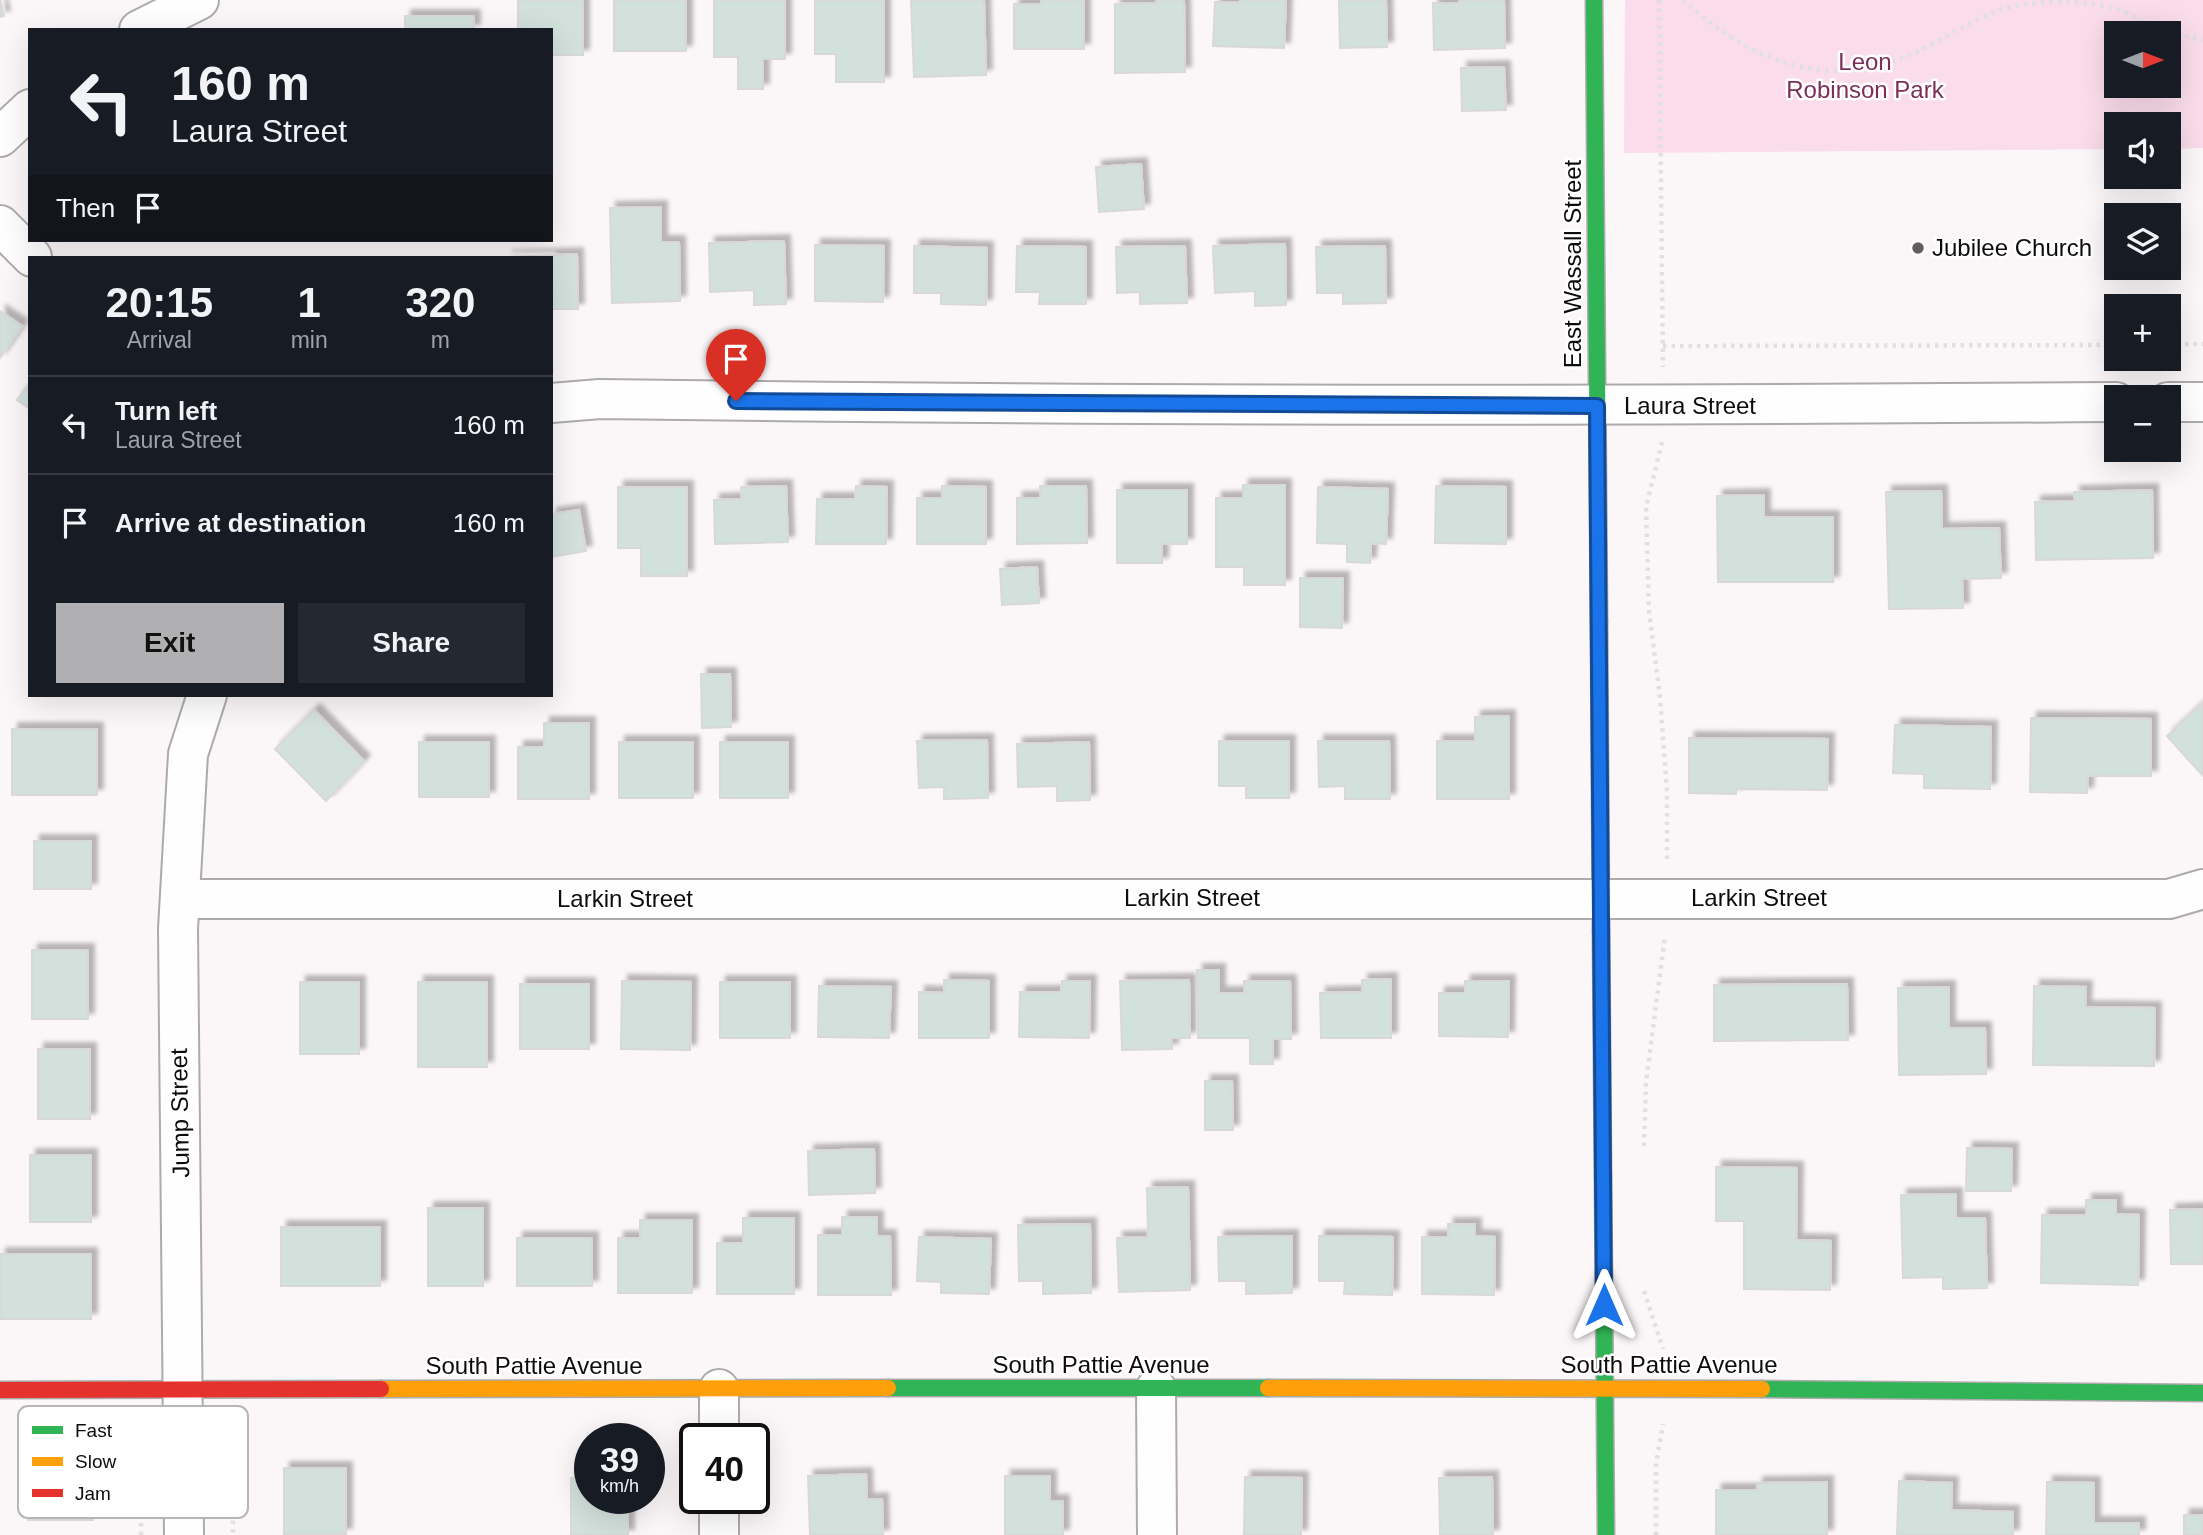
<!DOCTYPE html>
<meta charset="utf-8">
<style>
body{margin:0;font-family:Arial,sans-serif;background:#242831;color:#f1f3f6;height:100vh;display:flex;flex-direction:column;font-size:26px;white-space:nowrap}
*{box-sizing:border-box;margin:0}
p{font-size:23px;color:#9ea1a6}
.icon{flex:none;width:38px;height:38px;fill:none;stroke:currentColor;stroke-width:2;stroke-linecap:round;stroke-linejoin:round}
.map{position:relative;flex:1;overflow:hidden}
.sheet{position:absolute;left:28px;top:256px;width:525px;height:441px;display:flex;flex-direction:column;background:#171b24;border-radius:0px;box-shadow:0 7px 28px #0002}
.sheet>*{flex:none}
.banner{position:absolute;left:28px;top:28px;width:525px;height:214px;border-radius:0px;box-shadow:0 7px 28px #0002;background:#171b24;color:#f1f3f6;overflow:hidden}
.needle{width:46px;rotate:90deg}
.controls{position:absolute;left:2104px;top:21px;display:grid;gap:14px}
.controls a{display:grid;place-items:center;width:77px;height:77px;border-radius:0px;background:#171b24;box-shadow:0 7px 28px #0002;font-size:35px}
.speed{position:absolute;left:574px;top:1423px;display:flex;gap:14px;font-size:35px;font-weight:700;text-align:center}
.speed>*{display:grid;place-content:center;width:91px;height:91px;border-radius:50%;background:#171b24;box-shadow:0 7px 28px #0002;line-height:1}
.speed small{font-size:18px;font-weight:400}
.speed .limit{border:4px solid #111;border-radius:10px;background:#fff;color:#111}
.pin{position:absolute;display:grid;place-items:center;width:60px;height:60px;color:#fff;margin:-72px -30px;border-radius:50% 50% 50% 0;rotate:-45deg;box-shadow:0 0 7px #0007}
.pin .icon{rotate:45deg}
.me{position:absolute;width:77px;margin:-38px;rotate:0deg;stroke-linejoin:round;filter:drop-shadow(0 0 5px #0008)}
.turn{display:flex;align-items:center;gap:24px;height:147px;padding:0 28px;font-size:32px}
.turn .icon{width:91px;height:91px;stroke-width:2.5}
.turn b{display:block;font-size:49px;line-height:60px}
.then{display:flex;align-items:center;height:66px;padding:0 28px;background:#0003;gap:14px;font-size:26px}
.eta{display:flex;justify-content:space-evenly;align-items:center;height:119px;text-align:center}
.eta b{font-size:42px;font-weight:800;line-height:49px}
.primary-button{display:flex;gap:14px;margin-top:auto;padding:14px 28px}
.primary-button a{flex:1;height:80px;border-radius:0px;background:#b0b0b2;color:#111;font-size:28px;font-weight:800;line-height:80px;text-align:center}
.primary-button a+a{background:#242831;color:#f1f3f6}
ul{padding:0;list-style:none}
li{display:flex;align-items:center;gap:21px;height:98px;padding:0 28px;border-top:2px solid #363941}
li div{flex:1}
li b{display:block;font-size:26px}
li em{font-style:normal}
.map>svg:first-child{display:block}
</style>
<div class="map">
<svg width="2203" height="1535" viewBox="0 0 2203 1535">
<defs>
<filter id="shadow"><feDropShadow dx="6" dy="-6" stdDeviation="2" flood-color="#0004"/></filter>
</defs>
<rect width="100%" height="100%" fill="#fbf6f8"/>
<!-- green -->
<path fill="#fadcea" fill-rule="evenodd" d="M1625,0H2203V148L2168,149V124H2116V149L1624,153ZM2116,33H2168V86H2116Z"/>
<!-- building -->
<path fill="#d3e1dd" stroke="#d9d8d9" stroke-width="2" filter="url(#shadow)" d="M0,0L4,16L0,17Z
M518,0H583V55H551V30H518Z
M614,0H686V51H614Z
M714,0H785V59H763V89H738V57H714Z
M815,0H884V82H836V54H815Z
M911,0H984L986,75L914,77Z
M1041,0H1084V49H1014V4H1041Z
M1156,0H1184L1185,72L1115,73V4L1156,3Z
M1240,0H1286L1284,48L1213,46L1215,2L1240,3Z
M1339,0H1386L1387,47L1340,48Z
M1459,0H1504L1505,48L1434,50L1433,3H1459Z
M405,16H474V30H405Z
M1504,67L1506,110L1462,111L1461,68Z
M1141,164L1144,209L1099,212L1096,167Z
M661,207V242H679L680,301L612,303L610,208Z
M784,241L786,304L754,305V290L710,292L709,243Z
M1285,244L1286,305L1255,306V291L1215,293L1213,246Z
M815,245L884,246L883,302L815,301Z
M914,246L987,248L986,305L941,304V293H914Z
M1017,246L1086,247V304H1039L1040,292H1016Z
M1185,246L1187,303L1140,304V292L1117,293L1116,247Z
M1385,246L1386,303L1343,304V293H1317L1316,247Z
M577,254L578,309H551V257H506Z
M0,311L22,326L0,358Z
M30,383V409L17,400Z
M1243,485H1285V585H1244V567H1216V498H1243Z
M786,486L788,542L715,544L714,500L742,499L741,487Z
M856,486L887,487L886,544H816L817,499H855Z
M942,486L986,487V544H917V498H942Z
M1040,486H1086L1087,543L1017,544V498H1041Z
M1436,486L1506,487V544L1435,543Z
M618,487H687V576H641V548H618Z
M1318,487L1388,489L1386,544L1371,543L1370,563L1347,562V544L1317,543Z
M1117,490H1187V544H1162V563H1117Z
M2152,490L2153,558L2036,560L2035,502L2075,501L2074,492Z
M1941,491L1942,529L1999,528L2001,578L1962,579L1963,608L1889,609L1886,492Z
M1764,495V517H1833V582H1718L1717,496Z
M579,510L586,551L551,557V514Z
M1037,567L1039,603L1002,605L1000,569Z
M1300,578H1343L1342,628L1300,627Z
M701,674H730L731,727L702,728Z
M2203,703V776L2167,736Z
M314,710L364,761L326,801L275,749Z
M1509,716V799H1437V741H1475V717Z
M2031,718L2151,719V776H2088L2087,793L2030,792Z
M544,723H589V799H518V747H544Z
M1895,725L1991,727L1990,789L1924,788V774L1893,773Z
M12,729H97V795H12Z
M1689,738L1828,739L1827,790L1736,789V794L1689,793Z
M987,740L988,798L944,799V787L919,788L917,741Z
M1219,741H1289V798H1246V786H1219Z
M1318,741H1389L1390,799H1345V786L1319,787Z
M419,742H489V797H419Z
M619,742H693V798H619Z
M720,742H788V798H720Z
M1089,742L1090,800L1057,801V786L1018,787L1017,744Z
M34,841H91V889H34Z
M32,950H88V1019H32Z
M1197,970H1219V993H1244V981H1290L1291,1039H1273V1064H1250V1038H1198Z
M1391,979V1038H1321L1320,993L1362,992V980Z
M944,980L989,981V1038H919V992L944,993Z
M1189,980L1190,1038H1172V1049L1122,1050L1120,981Z
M622,981L691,982L690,1050L621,1049Z
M1062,981H1090L1089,1038L1019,1037L1020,992H1061Z
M1465,981H1509L1508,1037L1439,1036V993H1465Z
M300,982H359V1054H300Z
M418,982H487V1067H418Z
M720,982H790V1038H720Z
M520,984H589V1049H520Z
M1847,984L1848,1040L1714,1041V985Z
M819,986L891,987L889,1038L818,1037Z
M2034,986L2086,987L2085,1007L2155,1008L2154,1066L2033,1065Z
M1949,987V1028H1985L1986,1074L1899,1075L1898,988Z
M38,1049H90V1119H38Z
M1205,1081H1232L1233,1130H1205Z
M1967,1148L2012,1149L2011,1191H1966Z
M874,1149L875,1193L809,1195L808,1151Z
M30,1155H91V1222H30Z
M1716,1167L1797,1168L1796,1240L1831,1241L1830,1290L1744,1289V1221H1716Z
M1188,1187L1190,1290L1119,1292L1117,1238L1148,1237L1147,1188Z
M1956,1194V1218H1985L1987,1288L1943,1289V1277L1903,1278L1901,1195Z
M2086,1200H2116V1214L2139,1215L2138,1285L2041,1283L2042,1215H2086Z
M428,1208H483V1286H428Z
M2203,1209V1264H2171L2170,1210Z
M842,1217H877V1236H890L891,1295H818V1235H842Z
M743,1218H794V1294H717V1243H743Z
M640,1220H692V1293H618V1238H640Z
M1090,1224L1091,1293L1043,1294V1281H1019L1018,1225Z
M1448,1224H1475V1236L1495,1237L1494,1295L1422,1294V1237H1448Z
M281,1227H380V1286H281Z
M1292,1236V1293L1246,1294V1281H1219L1218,1237Z
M1319,1236L1393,1237L1392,1295L1344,1294L1345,1281H1319Z
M919,1237L991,1239L989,1294L941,1293V1282L917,1281Z
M517,1238H592V1286H517Z
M0,1254H91V1319H0Z
M28,1454H93V1520H28Z
M284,1468H346V1534H284Z
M866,1474L867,1500L882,1499L883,1535H810L808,1476Z
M1005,1476H1050V1501H1063V1535H1005Z
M1245,1477L1302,1478L1301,1535H1244Z
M1492,1477L1493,1535H1440L1439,1478Z
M571,1478H590V1498L628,1499V1535H571Z
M1899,1481L1952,1483L1951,1510L2013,1512V1535H1897Z
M1827,1482V1535H1716V1490H1757V1483Z
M2047,1482L2094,1483V1523H2139V1535H2046Z
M2184,1515H2203V1535H2184Z"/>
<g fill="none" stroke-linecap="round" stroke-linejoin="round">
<defs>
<path id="street" d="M139,30L199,0
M0,137L30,109
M0,225L32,257
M2168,402H2203
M551,403L600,399C1105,406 1610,406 2116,402
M180,899H2169L2203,889
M1156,1388L1157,1535
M719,1389V1438
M719,1498V1535
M184,1535L178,929L188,754L207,695"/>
<path id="fast" d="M1594,0L1599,621
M1603,1176L1606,1535
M888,1388H1268
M1762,1389L2203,1393"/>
<path id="slow" d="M1599,621L1601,931
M1268,1388L1762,1389
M381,1389L888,1388"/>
<path id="jam" d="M1601,931L1603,1176
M0,1390L381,1389"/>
</defs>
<!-- street casing -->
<use href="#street" stroke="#adaaab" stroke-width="42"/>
<!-- fast casing -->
<use href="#fast" stroke="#adaaab" stroke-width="19"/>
<!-- slow casing -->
<use href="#slow" stroke="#adaaab" stroke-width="19"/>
<!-- jam casing -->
<use href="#jam" stroke="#adaaab" stroke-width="19"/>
<!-- path -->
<path stroke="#e1e0e0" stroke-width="4.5" stroke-dasharray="3.5 5" stroke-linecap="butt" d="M1659,0L1663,367
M1683,0C1749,60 1827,94 1914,53C1947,38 1980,13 2015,6C2049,0 2087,0 2120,10C2137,16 2150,30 2168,33
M2168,33L2203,39
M2168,344H2203
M1663,346L2116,345
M1662,442L1646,507L1649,611L1660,697L1667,792V861
M1644,1146L1646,1082L1665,936
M1644,1291L1663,1349
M232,1427L233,1535
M141,1535V1430H144
M1656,1535V1464L1663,1424"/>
<!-- street -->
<use href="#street" stroke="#fefefe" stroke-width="38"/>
<!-- fast -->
<use href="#fast" stroke="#30b455" stroke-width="16"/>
<!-- slow -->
<use href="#slow" stroke="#ff9f0a" stroke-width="16"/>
<!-- jam -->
<use href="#jam" stroke="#e5322d" stroke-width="16"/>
</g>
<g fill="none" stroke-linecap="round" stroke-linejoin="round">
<defs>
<path id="route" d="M736,401L1597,406L1604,1305"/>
</defs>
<!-- route casing -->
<use href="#route" stroke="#114b97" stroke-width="18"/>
<!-- route -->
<use href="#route" stroke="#1a73e8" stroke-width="12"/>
</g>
<!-- markers -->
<circle fill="#615d5f" stroke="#fff" stroke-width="2.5" cx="1918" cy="248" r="7"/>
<g text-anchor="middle" stroke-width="5" stroke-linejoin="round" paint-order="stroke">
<!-- park labels -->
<g font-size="24" fill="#7d2d59" stroke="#fff">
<text x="1865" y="70">Leon<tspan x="1865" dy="28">Robinson Park</tspan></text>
</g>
<!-- poi labels -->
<g font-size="24" fill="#0e0b0c" stroke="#fff" text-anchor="start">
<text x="1932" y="256">Jubilee Church</text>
</g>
<!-- street labels -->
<g font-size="24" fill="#0e0b0c" stroke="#fff">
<text transform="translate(1573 264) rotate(-90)" y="8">East Wassall Street</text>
<text x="1690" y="414">Laura Street</text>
<text x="1192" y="906">Larkin Street</text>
<text x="1759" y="906">Larkin Street</text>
<text x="625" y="907">Larkin Street</text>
<text transform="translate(180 1113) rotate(-91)" y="8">Jump Street</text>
<text x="1101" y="1373">South Pattie Avenue</text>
<text x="1669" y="1373">South Pattie Avenue</text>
<text x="534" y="1374">South Pattie Avenue</text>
</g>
</g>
<!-- legend -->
<rect x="18" y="1406" width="230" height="112" rx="10" fill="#fff" stroke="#b7b6b6" stroke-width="2"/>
<rect x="32" y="1426" width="31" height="8" fill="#30b455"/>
<rect x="32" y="1457" width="31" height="9" fill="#ff9f0a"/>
<rect x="32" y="1489" width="31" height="8" fill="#e5322d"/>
<g font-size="19" fill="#0e0b0c">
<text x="75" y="1437">Fast</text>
<text x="75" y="1468">Slow</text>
<text x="75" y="1500">Jam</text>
</g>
</svg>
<div class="controls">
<a><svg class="needle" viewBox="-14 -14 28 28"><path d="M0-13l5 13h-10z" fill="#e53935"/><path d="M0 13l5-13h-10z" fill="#9ea1a6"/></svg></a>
<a><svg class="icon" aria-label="sound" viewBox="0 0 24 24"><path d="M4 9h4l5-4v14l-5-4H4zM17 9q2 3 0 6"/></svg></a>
<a><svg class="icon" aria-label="layers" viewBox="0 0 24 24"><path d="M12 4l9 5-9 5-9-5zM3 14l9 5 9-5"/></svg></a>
<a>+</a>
<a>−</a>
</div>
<div class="speed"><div>39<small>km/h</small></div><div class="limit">40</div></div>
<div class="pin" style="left:736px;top:401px;background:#d93025"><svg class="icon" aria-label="arrive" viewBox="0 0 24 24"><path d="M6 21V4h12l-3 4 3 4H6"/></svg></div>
<svg class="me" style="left:1604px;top:1305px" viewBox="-20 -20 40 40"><path d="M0-17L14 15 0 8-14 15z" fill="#1a73e8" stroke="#fff" stroke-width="4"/></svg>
<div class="banner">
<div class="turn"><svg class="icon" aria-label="left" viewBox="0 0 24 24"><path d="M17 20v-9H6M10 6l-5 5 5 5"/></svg><div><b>160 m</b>Laura Street</div></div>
<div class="then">Then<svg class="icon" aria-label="arrive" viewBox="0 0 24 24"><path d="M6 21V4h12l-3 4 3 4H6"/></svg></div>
</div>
<section class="sheet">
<div class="eta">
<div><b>20:15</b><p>Arrival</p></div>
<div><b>1</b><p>min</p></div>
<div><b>320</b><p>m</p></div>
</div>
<ul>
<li><svg class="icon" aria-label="left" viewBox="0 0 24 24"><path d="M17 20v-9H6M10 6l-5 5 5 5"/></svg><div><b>Turn left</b><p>Laura Street</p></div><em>160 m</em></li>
<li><svg class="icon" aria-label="arrive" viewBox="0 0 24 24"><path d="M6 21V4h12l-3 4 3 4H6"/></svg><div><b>Arrive at destination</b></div><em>160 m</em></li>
</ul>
<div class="primary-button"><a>Exit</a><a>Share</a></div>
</section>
</div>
